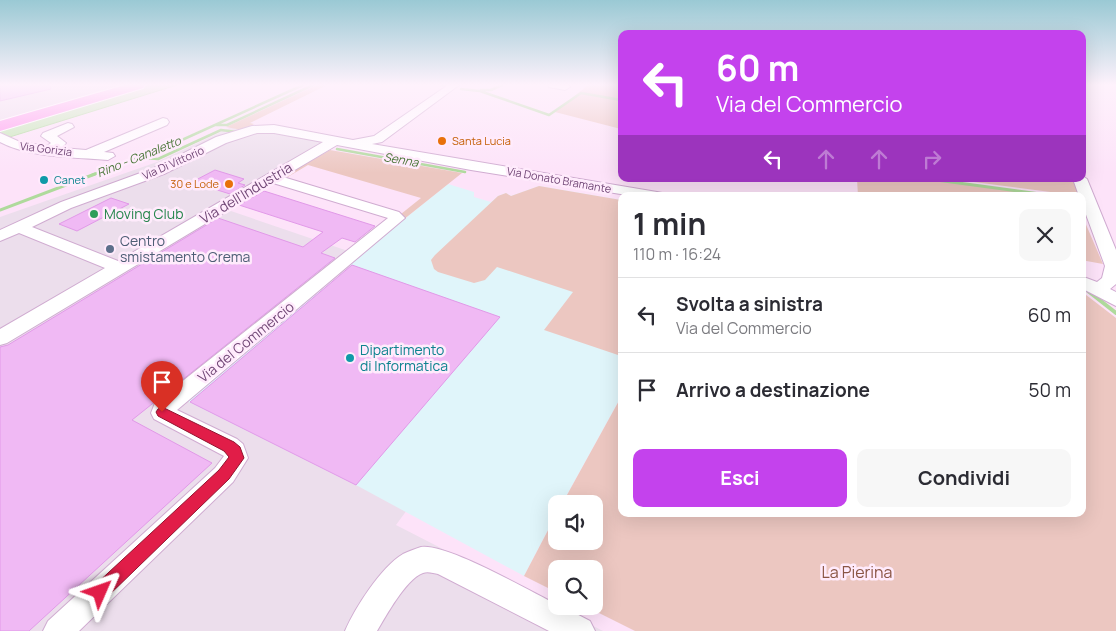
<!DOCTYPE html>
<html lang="it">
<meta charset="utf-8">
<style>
body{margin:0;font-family:Manrope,sans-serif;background:#f7f7f7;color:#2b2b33;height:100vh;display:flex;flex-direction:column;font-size:19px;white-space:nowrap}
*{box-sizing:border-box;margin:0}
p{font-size:16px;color:#7c7c81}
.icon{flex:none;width:28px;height:28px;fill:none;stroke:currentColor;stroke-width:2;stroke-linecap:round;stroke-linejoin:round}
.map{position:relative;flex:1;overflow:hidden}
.sheet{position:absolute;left:618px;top:192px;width:468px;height:325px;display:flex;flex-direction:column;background:#fff;border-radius:10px;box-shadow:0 5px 20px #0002}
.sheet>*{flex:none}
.top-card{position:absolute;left:618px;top:30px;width:468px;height:152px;border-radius:10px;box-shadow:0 5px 20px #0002;background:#c442ed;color:#fff;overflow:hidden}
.buttons{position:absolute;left:548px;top:495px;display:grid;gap:10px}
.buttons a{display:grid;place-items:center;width:55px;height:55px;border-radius:10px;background:#fff;box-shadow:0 5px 20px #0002;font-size:25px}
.pin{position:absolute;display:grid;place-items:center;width:42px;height:42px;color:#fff;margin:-51px -21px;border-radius:50% 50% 50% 0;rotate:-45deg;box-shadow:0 0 5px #0007}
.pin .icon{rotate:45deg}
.me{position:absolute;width:55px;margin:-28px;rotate:47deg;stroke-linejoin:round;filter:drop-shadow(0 0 4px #0008)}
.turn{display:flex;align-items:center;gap:18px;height:105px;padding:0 15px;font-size:22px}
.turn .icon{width:65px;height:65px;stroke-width:2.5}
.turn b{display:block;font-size:35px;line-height:42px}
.lanes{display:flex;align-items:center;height:48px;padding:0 15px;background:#0003;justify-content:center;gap:25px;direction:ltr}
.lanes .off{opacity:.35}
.round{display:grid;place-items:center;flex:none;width:52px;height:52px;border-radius:10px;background:#f7f7f7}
.headline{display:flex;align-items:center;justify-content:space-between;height:85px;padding:0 15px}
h1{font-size:30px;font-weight:700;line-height:38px}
.primary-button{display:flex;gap:10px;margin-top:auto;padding:10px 15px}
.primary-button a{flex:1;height:58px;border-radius:10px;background:#c442ed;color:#fff;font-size:20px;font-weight:700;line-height:58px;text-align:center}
.primary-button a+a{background:#f7f7f7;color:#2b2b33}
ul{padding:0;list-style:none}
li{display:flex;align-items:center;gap:15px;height:75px;padding:0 15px;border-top:1px solid #e1e1e2}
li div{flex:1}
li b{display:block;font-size:19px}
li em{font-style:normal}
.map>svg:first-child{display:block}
</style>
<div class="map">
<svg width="1116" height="631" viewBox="0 0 1116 631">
<rect width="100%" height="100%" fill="#fde3f9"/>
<!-- industrial -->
<path fill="#ecdeec" d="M0,85H122L0,120Z
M236,125L340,144L228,210L547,319L396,525L603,631H0V217L157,162Z"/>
<!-- education -->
<path fill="#e0f5fa" d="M448,184L474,192V197L491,202L498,196L506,193L511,196L539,186L621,200V397L562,504H556V515L524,576L356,485L185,400L351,266L348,264Z"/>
<!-- green -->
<path fill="#ecc7c1" d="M317,85H327L250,123L254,124L242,130L226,127Z
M588,85H621V129L555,112Z
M330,150L462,173L403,220L401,214L421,198L308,165L286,178L283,177Z
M857,179H931L1047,196H858Z
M951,179H1074L1082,198L1081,196Z
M539,186L621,200V356L544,330L573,292L497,267L485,280L474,283L438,272L434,269L431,260L435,255L498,196L506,193L511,196Z
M1081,213L1103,264L1081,260Z
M1081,291L1116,318V631H635L585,606H594V569H556V592L524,576L556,515V541H594V504H562L621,397V514H1081Z"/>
<!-- water -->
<path fill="#c6e8b7" stroke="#afda9c" d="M149,85H177L0,140V130Z"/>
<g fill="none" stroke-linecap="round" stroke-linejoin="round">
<!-- stream-far2 -->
<path stroke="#afda9c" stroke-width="2.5" d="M441,85L447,86
M461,89L480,91L549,115L581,93L621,100
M481,90H491L502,85
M215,125H227L313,85
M337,149L465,172
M143,158L158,159L221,130L237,132
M92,175L162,149L303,85"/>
<!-- stream-far1 -->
<path stroke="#afda9c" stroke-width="3" d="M929,179L1055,196
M0,210L95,174"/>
<!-- stream -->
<path stroke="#afda9c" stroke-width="4" d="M1088,291L1116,313"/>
</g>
<!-- building -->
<path fill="#f0b9f4" stroke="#e199e8" d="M0,85H50L51,89L0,101Z
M215,170L244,179L238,183L245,185L230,194L192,182Z
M264,191L375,226L355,242L342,238L321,253L335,258L132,420L212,463L29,631H0V347L8,345L218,218L303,247L323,232L239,205Z
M111,198L129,204L77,231L59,224Z
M352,265L500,317L356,485L190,402Z"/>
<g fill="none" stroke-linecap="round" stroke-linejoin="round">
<defs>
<path id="minor" d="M448,85H459L382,142L372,144L657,192L662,193L664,196H633L471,170L337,145L283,177L399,212L405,218L177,410L237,439L243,444L248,458L233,482L79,631H43L48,621L215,468L224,456L154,419L151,413L155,403L388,218L273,183L7,343L0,345V329L105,268L19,233L0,241V230L61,202L154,168L216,137L252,126L274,125L353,140L374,136ZM257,133H274L323,142L118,261L32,227L71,208L164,174L226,143Z
M548,85H568L570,87L565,90L549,87Z
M163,118L167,119L169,122L167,125L104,152L113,153L115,156L108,160C74,157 30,158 0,142V133L20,142L47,146L51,143L41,136L43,133L68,123L72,124L74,127L57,136L66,143L62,148L86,150Z
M1081,175L1087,179L1116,250V284L1110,289L1116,292V306L1081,288V276L1097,282L1102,278L1105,266L1081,201V196H1079L1073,179H1081Z
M421,547C447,543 529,591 556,604V606H561L590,621L595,631H549L438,574C434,573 427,571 423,573C406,579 386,616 377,631H345C355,608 381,567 403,554C409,551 415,549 421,547Z"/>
<path id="major" d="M125,85H145L143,88L0,131V121Z"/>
</defs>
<!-- minor casing -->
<use href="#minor" stroke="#d0acd1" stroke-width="2"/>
<!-- major casing -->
<use href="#major" stroke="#fff" stroke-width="2"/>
<!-- minor -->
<use href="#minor" fill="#fff" fill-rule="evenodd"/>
<!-- major -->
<use href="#major" fill="#f9e" fill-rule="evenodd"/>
</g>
<!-- sky -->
<linearGradient id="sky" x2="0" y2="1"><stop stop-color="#9ac9d4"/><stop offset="0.49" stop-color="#fef2fc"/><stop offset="1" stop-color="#fef2fc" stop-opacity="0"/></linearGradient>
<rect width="1116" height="173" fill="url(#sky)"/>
<!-- route -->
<path fill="#e11d48" stroke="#92132f" d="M162,407L234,442L240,447L244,458L229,479L106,598L100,601L94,598L91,592L94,586L219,470L229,457L224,451L158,416L156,412L158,409Z"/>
<!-- markers -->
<g fill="#e8710a" stroke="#ffebfc" stroke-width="2">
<circle cx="442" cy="141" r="5"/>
<circle cx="229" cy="184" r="5"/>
</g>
<g fill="#0f9aa8" stroke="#ffebfc" stroke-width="2">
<circle cx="44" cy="180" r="5"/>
<circle cx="350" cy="358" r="5"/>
</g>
<circle fill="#2e9e5b" stroke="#ffebfc" stroke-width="2" cx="94" cy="214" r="5"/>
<circle fill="#5c6f8a" stroke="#ffebfc" stroke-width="2" cx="110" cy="249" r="5"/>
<g text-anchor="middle" stroke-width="5" stroke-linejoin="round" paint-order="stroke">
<!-- far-food labels -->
<g font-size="11" fill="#c56008" stroke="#ffebfc" text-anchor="start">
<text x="452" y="145">Santa Lucia</text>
<text x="219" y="188" text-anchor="end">30 e Lode</text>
</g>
<!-- far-street labels -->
<g font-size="11" fill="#724877" stroke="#ffebfc">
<text transform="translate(46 149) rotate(7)" y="4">Via Gorizia</text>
<text transform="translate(173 163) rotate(-24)" y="4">Via Di Vittorio</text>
<text transform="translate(559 180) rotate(10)" y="4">Via Donato Bramante</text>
</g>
<!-- far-culture labels -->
<g font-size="11" fill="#0d838f" stroke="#ffebfc" text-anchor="start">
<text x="54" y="184">Canet</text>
</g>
<!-- far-water labels -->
<g font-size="12" font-style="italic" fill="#4a7638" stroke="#ffebfc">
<text transform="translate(139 157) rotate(-22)" y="4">Rino - Canaletto</text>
<text transform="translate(401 160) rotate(10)" y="4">Senna</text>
</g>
<!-- street labels -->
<g font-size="14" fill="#724877" stroke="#ffebfc">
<text transform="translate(246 193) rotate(-31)" y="5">Via dell'Industria</text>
<text transform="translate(246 342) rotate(-39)" y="5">Via del Commercio</text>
</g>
<!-- leisure labels -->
<g font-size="14" fill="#27864d" stroke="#ffebfc" text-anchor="start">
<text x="104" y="219">Moving Club</text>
</g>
<!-- service labels -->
<g font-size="14" fill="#4e5e75" stroke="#ffebfc" text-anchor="start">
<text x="120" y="246">Centro<tspan x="120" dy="16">smistamento Crema</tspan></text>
</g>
<!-- culture labels -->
<g font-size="14" fill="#0d838f" stroke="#ffebfc" text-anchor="start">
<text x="360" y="355">Dipartimento<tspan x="360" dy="16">di Informatica</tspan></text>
</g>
<!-- near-park labels -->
<g font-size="16" fill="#8a5544" stroke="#ffebfc">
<text x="857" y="578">La Pierina</text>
</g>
</g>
</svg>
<div class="buttons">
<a><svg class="icon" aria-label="sound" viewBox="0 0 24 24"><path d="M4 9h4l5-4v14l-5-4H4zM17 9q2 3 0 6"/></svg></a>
<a><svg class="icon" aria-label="search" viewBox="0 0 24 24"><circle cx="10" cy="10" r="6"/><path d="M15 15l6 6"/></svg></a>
</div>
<div class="pin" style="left:162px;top:412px;background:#d93025"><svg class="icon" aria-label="arrive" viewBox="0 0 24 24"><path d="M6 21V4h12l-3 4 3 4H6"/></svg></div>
<svg class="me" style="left:100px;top:592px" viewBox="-20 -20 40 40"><path d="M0-17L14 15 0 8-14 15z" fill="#e11d48" stroke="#fff" stroke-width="4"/></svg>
<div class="top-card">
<div class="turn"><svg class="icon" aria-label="left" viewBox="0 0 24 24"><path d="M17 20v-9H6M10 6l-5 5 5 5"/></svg><div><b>60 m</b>Via del Commercio</div></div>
<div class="lanes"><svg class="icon" aria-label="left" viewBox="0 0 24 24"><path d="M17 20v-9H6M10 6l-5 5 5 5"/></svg><svg class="icon off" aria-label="ahead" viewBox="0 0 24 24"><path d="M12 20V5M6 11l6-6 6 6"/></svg><svg class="icon off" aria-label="ahead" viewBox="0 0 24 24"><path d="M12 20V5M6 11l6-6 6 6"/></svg><svg class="icon off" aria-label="right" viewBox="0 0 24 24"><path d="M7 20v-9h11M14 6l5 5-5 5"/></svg></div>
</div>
<section class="sheet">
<div class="headline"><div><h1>1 min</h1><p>110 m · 16:24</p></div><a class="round"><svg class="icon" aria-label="close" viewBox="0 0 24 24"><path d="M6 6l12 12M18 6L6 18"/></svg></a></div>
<ul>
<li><svg class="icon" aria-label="left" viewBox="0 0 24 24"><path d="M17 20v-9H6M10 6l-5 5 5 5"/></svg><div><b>Svolta a sinistra</b><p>Via del Commercio</p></div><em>60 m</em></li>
<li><svg class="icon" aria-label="arrive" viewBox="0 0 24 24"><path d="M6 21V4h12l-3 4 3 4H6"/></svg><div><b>Arrivo a destinazione</b></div><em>50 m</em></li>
</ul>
<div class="primary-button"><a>Esci</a><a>Condividi</a></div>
</section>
</div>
